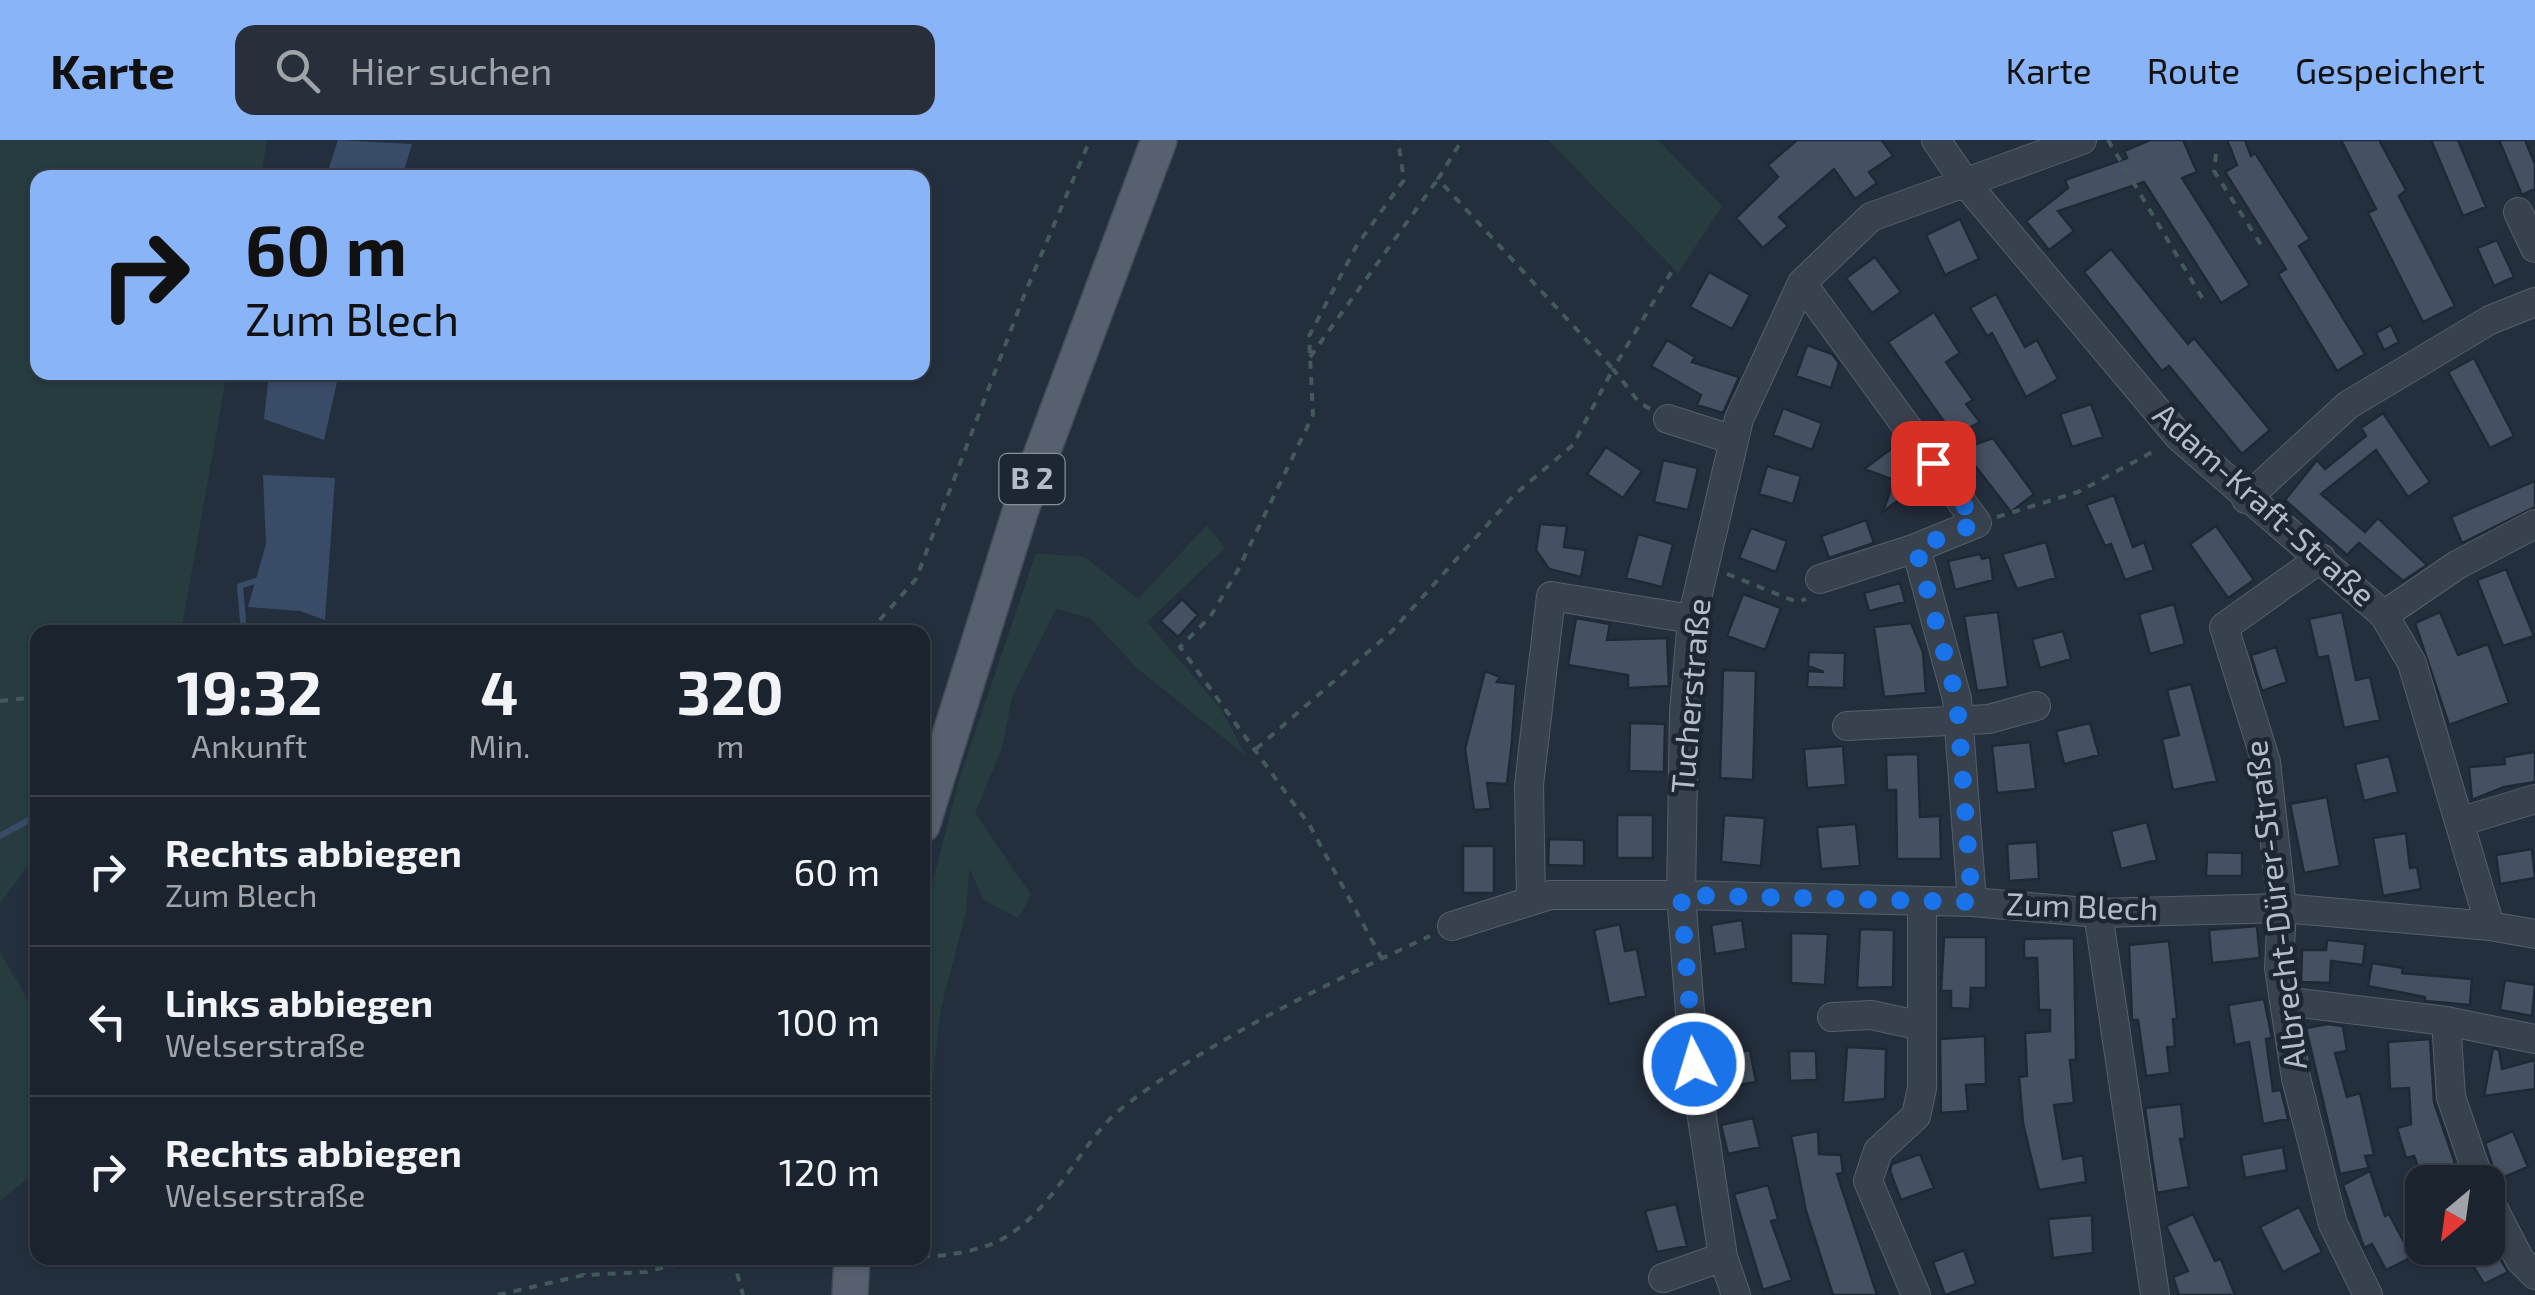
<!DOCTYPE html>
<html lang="de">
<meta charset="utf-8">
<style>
body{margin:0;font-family:"Exo 2",sans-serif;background:#282f3a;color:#f1f3f6;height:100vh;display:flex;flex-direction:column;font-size:38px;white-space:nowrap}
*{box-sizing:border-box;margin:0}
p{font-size:32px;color:#a0a4aa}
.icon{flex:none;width:55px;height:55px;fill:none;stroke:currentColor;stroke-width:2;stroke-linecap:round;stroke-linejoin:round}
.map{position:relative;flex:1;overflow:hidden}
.details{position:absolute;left:30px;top:485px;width:900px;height:640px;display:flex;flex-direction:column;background:#1b232e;border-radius:20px;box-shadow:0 2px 8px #0004,0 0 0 2px #39404a}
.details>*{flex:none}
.guide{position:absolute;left:30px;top:30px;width:900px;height:210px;border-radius:20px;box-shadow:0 2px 8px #0004,0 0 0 2px #39404a;background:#8ab4f8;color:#111;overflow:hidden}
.needle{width:65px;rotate:209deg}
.tools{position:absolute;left:2405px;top:1025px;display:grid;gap:20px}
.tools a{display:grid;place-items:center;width:100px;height:100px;border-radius:20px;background:#1b232e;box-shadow:0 2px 8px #0004,0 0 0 2px #39404a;font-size:50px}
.pin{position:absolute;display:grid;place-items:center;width:85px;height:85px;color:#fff;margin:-42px;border-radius:20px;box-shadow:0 5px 15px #0006}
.me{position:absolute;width:110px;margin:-55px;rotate:355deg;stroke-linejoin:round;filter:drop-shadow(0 0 8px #0008)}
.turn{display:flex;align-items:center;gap:35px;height:210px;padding:0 50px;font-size:45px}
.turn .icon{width:130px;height:130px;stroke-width:2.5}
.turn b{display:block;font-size:70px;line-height:85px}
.eta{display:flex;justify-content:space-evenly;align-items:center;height:170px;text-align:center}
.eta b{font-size:60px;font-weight:700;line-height:70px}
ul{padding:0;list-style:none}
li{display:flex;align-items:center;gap:30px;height:150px;padding:0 50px;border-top:2px solid #39404a}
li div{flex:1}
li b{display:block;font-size:38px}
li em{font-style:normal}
header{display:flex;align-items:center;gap:60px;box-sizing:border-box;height:140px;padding:0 50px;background:#8ab4f8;color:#111}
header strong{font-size:48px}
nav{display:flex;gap:55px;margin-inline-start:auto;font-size:35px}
.search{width:700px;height:90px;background:#282f3a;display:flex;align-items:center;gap:25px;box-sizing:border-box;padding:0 35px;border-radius:20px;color:#a0a4aa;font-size:38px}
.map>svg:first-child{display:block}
</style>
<header>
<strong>Karte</strong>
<div class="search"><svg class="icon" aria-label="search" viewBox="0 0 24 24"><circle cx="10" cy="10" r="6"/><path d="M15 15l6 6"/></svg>Hier suchen</div>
<nav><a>Karte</a><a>Route</a><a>Gespeichert</a></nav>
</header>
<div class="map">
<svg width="2535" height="1155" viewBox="0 0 2535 1155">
<rect width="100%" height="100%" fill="#242f3e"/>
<!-- green -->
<path fill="#263c3f" d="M0,0H267L261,37L38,38V232L227,233L181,492H38L37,714L0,763Z
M1548,0H1658L1722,66L1678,133Z
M1207,385L1225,408L1147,482L1221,569L1246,616L1138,529L1090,478L1056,469L1012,557L1002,608L975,673L1031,755L1018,778L984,760L969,728L966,772L941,868L923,1025V780L959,640L1036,413L1085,417L1138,459Z
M0,812L37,876V1031L0,1061Z"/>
<!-- water -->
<path fill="#394c67" d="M338,0L412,4L402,37H326Z
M269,233H339L324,300L264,279Z
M263,335L335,338L325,480L300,471L248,467L266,404Z"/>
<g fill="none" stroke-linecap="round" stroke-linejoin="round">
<!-- stream -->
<path stroke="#394c67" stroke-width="6" d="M244,492L240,446L255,441
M0,696L38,675"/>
</g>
<!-- building -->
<path fill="#455162" stroke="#1f2835" stroke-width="2.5" d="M1797,0H1882L1893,16L1869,32L1877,43L1855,59L1834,29L1779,77L1788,86L1763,108L1736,78L1778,37L1768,25Z
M2150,0H2183L2197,32L2182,38L2250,145L2221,163L2144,42L2058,71L2074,91L2049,110L2026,81L2068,48L2065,40L2127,18L2124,11Z
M2227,0H2245L2251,16L2255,13L2310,99L2299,106L2365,214L2337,231L2278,134L2286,129L2225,32L2237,25Z
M2341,0H2379L2406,50L2399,56L2455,166L2423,182L2368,73L2376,69Z
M2431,0H2458L2486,67L2463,76Z
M2499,0H2525L2535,24V49L2522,55Z
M1960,79L1979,119L1945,135L1926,95Z
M2497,100L2514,137L2494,146L2477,108Z
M2111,109L2188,204L2194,198L2270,290L2242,314L2169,226L2162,231L2084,132Z
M1875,117L1901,152L1872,173L1846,138Z
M1709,132L1750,155L1732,189L1690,167Z
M1996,154L2025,207L2037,200L2058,239L2026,257L1992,193L1987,196L1970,168Z
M1934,172L1960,213L1946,222L1973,260L1966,264L1980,282L1954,296L1888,202Z
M2391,185L2399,202L2384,210L2376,193Z
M1667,200L1695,217L1692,222L1739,237L1723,273L1697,265L1701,255L1651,226Z
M1807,205L1832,214L1839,223L1831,248L1796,236Z
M2474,218L2514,296L2490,308L2448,232Z
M2091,264L2103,297L2072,307L2060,274Z
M1783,268L1822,283L1812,310L1773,295Z
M2383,273L2430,342L2408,357L2376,310L2321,354L2365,392L2378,378L2427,425L2403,441L2359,403L2347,415L2285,360L2317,320L2325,329L2366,296L2361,288Z
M1993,298L2034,354L2011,372L1962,309Z
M1606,307L1642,331L1623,358L1587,334Z
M1891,309L1925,352L1914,348L1883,372L1894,340L1864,329Z
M1663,320L1698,328L1688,370L1654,362Z
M1767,326L1801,336L1793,364L1759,354Z
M2535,341V367L2462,403L2451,377Z
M2114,355L2133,407L2144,402L2154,430L2125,440L2111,404L2105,406L2086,365Z
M1866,380L1874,403L1829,418L1821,396Z
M1540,384L1567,386L1564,407L1586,410L1581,437L1549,429L1536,410Z
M2216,386L2254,440L2228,458L2190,404Z
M1751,388L1787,401L1776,432L1739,418Z
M1638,394L1673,404L1662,447L1626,438Z
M2046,402L2056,438L2017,449L2002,414Z
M1980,414L1982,419L1990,417L1993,440L1955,450L1948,421Z
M2506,429L2534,496L2503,506L2477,440Z
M1900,443L1905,462L1869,471L1864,453Z
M1743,454L1781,468L1765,510L1727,496Z
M1182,459L1198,475L1178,497L1160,481Z
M2174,464L2185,504L2150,514L2139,474Z
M1998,472L2008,547L1977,551L1964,476Z
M2342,472L2356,540L2370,537L2380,580L2344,588L2328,516L2318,518L2309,479Z
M2440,472L2458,515L2488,504L2509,563L2449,585L2415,483Z
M1576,478L1610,484L1607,500L1667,498L1669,546L1628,548V535L1568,525Z
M1911,483L1923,512L1926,553L1884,557L1874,487Z
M2063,491L2071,519L2040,528L2032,499Z
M2276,507L2287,542L2262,551L2251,515Z
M1809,512L1845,513L1844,548L1807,547L1808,531L1824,532L1808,526Z
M1723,530L1756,531L1753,640L1720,638Z
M1485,531L1500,537L1497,542L1516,544L1512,601L1507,644L1487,643L1491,669L1474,670L1465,609Z
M2191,544L2217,641L2173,650L2162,599L2179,595L2167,550Z
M1630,583L1665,584L1664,632L1629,631Z
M2090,583L2099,615L2064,624L2056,591Z
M2030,602L2036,649L1997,653L1992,606Z
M1843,606L1846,645L1807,648L1804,609Z
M2535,612V642L2504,647L2472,660L2469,627L2505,624L2504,617Z
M1918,614L1920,677L1940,676L1941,719H1897L1896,650H1887L1886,615Z
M2389,616L2398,652L2364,661L2355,624Z
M2327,657L2340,726L2304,733L2290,664Z
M1617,675H1653V718H1617Z
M1724,675L1765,678L1761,726L1721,722Z
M2147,682L2157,720L2121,729L2111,691Z
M1856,684L1860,726L1821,729L1817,687Z
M2406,693L2410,728L2417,727L2421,749L2383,756L2373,698Z
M1549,699L1584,700V726L1548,725Z
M2037,702L2039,739L2009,741L2007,704Z
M1463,706H1494V753H1463Z
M2532,709L2535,738L2500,744L2496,715Z
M2207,712L2242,713V736H2206Z
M1742,780L1746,809L1715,814L1711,785Z
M1620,784L1625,811L1637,809L1646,856L1609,864L1594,790Z
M2257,786L2260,818L2212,823L2209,790Z
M1860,789L1894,790L1893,847L1857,848Z
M1791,793L1828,794L1825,845L1791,843Z
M1944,797H1986V848H1971L1970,869L1951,868V851H1941Z
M2074,798L2076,920H2070L2074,963L2054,965L2063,1019L2083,1015L2086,1042L2039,1050L2023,983L2019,937L2027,936L2025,893L2050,891V870H2039L2037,818H2024V799Z
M2327,800L2365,804L2363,825L2331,821L2330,843L2301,842L2302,810H2326Z
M2169,801L2177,878L2173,879L2175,907H2167L2170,933L2146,936L2138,880H2132L2129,805Z
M2372,823L2403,828L2402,833L2472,839L2470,865L2425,861V857L2368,846Z
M2505,840L2535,845L2532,876L2500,870Z
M2264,859L2272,898L2266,899L2273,951L2281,950L2288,979L2263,984L2249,902L2235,905L2228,865Z
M2328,884L2343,886L2347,911L2335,913L2347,957L2360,953L2374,1015L2365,1016L2369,1028L2340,1034L2306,888Z
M1985,896L1986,944L1966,945L1968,971L1941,973L1940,899Z
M2430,899L2434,962L2457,1029L2423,1040L2414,1016L2406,1018L2397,988L2411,984L2409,948L2390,949L2388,902Z
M1847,907L1886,909L1885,959L1843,963Z
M2493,908L2499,910L2502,929L2535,920V949L2484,956Z
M1750,910L1756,942L1721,948L1715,917Z
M1789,911H1816L1817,940L1790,941Z
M2181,964L2185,999H2180L2189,1047L2157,1053L2145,968Z
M1753,978L1760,1007L1728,1014L1721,985Z
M1818,991L1819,1014L1841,1015L1843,1033L1837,1034L1877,1155H1833L1806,1071L1791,996Z
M2513,991L2528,1027L2497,1040L2485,1003Z
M2283,1007L2287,1030L2245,1038L2241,1015Z
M1920,1014L1934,1048L1901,1060L1890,1031L1892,1024Z
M2370,1031L2385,1076L2389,1074L2412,1117L2386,1130L2372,1104L2364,1108L2343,1045Z
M1768,1045L1778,1079L1771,1081L1792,1140L1763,1150L1734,1054Z
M1676,1064L1687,1106L1657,1112L1645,1071Z
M2299,1067L2322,1112L2283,1132L2260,1087Z
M2193,1074L2215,1121L2221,1119L2235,1155H2179L2173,1137L2188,1131L2166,1086Z
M2092,1075L2093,1113L2053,1118L2048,1079Z
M2494,1108L2508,1132L2484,1144L2471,1122Z
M1964,1110L1976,1144L1945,1155L1933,1122Z"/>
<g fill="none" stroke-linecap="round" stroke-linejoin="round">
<defs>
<path id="minor" d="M1936,0L1964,41L2180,298L2384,475L2412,523L2490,786
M2518,72L2535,108
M1802,143L1977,383L1916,408L1957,559L1972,762
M1668,279L1734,300
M2246,359L2348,265L2490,180L2535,162
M2321,418L2224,487L2266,622L2282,768L2279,828L2296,938L2333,1084L2368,1155
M1820,439L1916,408
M2384,475L2457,425L2535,384
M1847,586L1989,579L2036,566
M2459,682L2535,659
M1531,761L1529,645L1551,456L1692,479
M2098,773L2155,1155
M1452,786L1550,755H1681L1972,762L2098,773L2282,768L2490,786L2535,794
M2284,861L2446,881L2535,899
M1832,877L1871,875L1922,886
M2446,881L2451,957L2480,1042
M2488,1058L2520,1120L2535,1135
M1663,1138L1723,1117
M1736,1155L1723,1117L1694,924L1681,755L1684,572L1692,479L1739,279L1802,143L1871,77L2082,0
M1916,1155L1868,1041L1878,1011L1916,976L1922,948V762"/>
<path id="major" d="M922,685L1021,369L1159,0
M850,1155L852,1118"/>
</defs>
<!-- minor casing -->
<use href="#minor" stroke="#565f6c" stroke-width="30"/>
<!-- major casing -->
<use href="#major" stroke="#414a57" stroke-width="38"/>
<!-- path -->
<path stroke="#44595c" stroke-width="4" stroke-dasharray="8 8" stroke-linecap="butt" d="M2108,0L2204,161
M2216,14L2214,31L2265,111
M1310,217L1438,39
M1650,269L1639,262L1613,229L1675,126
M1997,377L2078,352L2158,309
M1727,434L1797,462L1806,459
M869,492L916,439L1025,153L1090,0
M0,561L38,557
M1256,609L1392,491L1514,355L1573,305L1613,229L1438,39L1462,0
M1382,819L1310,686L1180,507L1210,477L1238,430L1313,275L1309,196L1357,105L1404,40L1398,0
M922,1116C946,1117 984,1110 1004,1098C1057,1067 1080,1002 1122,968C1211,899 1327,844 1430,796
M580,1118L584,1135
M733,1118L743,1155
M498,1155L584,1135L646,1132L702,1118"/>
<!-- minor -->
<use href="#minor" stroke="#38414e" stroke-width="28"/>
<!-- major -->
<use href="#major" stroke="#56606e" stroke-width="35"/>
</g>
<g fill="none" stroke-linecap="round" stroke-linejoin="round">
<!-- route -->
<path stroke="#1a73e8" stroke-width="18" stroke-dasharray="0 32.4" d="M1694,924L1681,755L1972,762L1957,560L1916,408L1977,383L1933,323"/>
</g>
<g text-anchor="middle" stroke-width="9" stroke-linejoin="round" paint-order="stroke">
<!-- shield labels -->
<rect fill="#1d2633" stroke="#878f9c" stroke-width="2.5" x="999.5" y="314" width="65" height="50" rx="8"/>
<g font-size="30" font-weight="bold" fill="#b4bcc9">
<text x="1032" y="349">B 2</text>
</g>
<!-- street labels -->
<g font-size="32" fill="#b4bcc9" stroke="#1d2633">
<text transform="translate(2264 365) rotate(42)" y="11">Adam-Kraft-Straße</text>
<text transform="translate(1691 556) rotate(-85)" y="11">Tucherstraße</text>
<text transform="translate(2276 765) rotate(-97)" y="11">Albrecht-Dürer-Straße</text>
<text transform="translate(2082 767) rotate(2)" y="11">Zum Blech</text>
</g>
</g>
</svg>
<div class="tools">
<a><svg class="needle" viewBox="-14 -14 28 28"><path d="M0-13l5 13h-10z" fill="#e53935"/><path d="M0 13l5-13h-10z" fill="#a0a4aa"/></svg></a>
</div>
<div class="pin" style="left:1933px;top:323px;background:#d93025"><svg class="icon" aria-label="arrive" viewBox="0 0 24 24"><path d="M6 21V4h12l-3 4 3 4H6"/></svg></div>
<svg class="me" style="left:1694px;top:924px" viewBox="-20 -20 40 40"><circle r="17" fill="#1a73e8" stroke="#fff" stroke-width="3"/><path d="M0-11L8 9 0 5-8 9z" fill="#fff"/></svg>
<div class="guide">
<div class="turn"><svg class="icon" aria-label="right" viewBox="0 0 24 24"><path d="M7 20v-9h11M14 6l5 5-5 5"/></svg><div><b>60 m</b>Zum Blech</div></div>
</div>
<section class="details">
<div class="eta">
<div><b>19:32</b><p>Ankunft</p></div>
<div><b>4</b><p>Min.</p></div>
<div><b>320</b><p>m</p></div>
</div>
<ul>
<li><svg class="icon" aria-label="right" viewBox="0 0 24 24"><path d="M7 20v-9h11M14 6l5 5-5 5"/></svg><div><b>Rechts abbiegen</b><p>Zum Blech</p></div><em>60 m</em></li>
<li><svg class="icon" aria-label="left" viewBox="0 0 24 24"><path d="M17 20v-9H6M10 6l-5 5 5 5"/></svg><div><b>Links abbiegen</b><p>Welserstraße</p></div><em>100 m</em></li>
<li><svg class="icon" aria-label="right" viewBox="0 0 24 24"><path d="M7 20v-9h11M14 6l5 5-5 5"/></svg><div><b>Rechts abbiegen</b><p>Welserstraße</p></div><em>120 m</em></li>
</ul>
</section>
</div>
